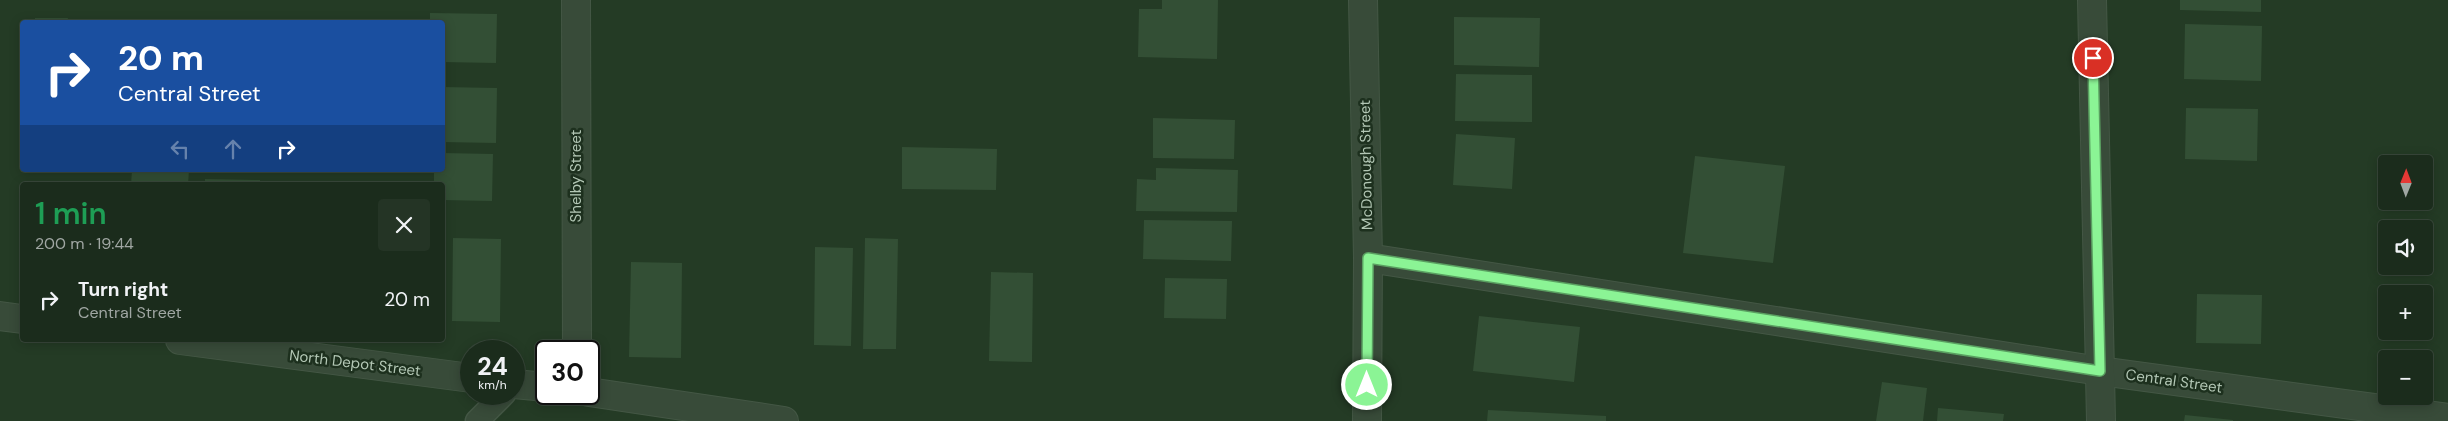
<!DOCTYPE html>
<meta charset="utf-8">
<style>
body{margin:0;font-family:"DM Sans",sans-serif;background:#243425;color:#f1f3f6;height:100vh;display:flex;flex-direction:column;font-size:19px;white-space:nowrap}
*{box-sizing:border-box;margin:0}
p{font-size:16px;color:#a0a7a3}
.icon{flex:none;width:28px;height:28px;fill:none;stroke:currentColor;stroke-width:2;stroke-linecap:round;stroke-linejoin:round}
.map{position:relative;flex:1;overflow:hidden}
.details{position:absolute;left:20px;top:182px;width:425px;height:160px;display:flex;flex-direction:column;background:#1b2c1c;border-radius:5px;box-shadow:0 2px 12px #0003,0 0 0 1px #39483b}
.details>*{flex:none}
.guide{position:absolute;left:20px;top:20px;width:425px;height:152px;border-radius:5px;box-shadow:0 2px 12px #0003,0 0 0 1px #39483b;background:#1a4fa0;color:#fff;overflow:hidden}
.needle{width:32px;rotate:1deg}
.fabs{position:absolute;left:2378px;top:155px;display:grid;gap:10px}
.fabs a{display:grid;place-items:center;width:55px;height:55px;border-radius:5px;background:#1b2c1c;box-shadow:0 2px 12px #0003,0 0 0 1px #39483b;font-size:25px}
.speed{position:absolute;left:460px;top:340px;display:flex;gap:10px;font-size:25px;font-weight:700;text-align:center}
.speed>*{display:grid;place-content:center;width:65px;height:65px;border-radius:50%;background:#1b2c1c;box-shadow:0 2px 12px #0003,0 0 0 1px #39483b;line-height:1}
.speed small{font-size:12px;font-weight:400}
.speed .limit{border:2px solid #111;border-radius:8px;background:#fff;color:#111}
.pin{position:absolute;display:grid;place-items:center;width:42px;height:42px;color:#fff;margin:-21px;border:2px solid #fff;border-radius:50%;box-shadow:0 1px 5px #0007}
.me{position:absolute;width:55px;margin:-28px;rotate:0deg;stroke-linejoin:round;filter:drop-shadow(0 0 4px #0008)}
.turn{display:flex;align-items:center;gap:18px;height:105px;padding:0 15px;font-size:22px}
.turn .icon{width:65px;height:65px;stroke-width:2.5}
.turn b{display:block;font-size:35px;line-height:42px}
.lanes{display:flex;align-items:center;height:48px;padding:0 15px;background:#0003;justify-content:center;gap:25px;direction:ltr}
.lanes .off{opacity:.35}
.round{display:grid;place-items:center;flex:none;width:52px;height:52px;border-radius:5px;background:#243425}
.summary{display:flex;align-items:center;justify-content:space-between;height:85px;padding:0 15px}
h1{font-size:30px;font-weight:600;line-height:38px;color:#1e9e55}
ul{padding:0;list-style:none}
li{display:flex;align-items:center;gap:15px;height:65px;padding:0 15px}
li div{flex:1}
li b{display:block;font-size:19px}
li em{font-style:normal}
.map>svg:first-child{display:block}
</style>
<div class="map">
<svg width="2448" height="421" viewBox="0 0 2448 421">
<rect width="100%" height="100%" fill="#243b25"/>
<!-- building -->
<path fill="#334f35" d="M1162,0H1218L1217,59L1138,57L1139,9H1162Z
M2180,0H2261V12L2180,10Z
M430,13L497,14L496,63L442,62V22H430Z
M1454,17L1540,18L1539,67L1454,65Z
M35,18H68L67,22H35Z
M2185,24L2262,26L2261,81L2184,79Z
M1456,74L1532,75V122L1455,121Z
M442,87L497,88L496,143L442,142Z
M2186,108L2258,109L2257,161L2185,159Z
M1153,118L1235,120L1234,159L1153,158Z
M1456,134L1515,138L1512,189L1453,185Z
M902,147L997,149L996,190L902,189Z
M442,153L493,154L492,201L442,200V185H434V170H442Z
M1695,156L1785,166L1773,263L1683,253Z
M1156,168L1238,170L1237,212L1136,211L1137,179L1156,180Z
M132,170H189L188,185H131Z
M205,179L260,180V185H205Z
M1144,220L1232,221L1231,261L1143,259Z
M453,238L501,239L500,322L452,321Z
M865,238L898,239L896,349H863Z
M815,247L853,248L851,346L814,345Z
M631,262L682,263L681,358L629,357Z
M991,272L1033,273L1032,362L989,361Z
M1165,278L1227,279L1226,319L1164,318Z
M2197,294L2262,295L2261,344L2196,343Z
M1479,316L1580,327L1574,382L1473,371Z
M1882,382L1927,388L1923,421H1876Z
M1938,408L2004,414L2003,421H1937Z
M1488,410L1606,416V421H1487Z
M2185,415L2233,420V421H2184Z"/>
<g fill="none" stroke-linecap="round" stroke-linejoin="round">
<defs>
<path id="service" d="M477,421L504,394"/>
<path id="minor" d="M576,0L577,351
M1363,0L1368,258L1367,421
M1368,258L2100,371L2448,418"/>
<path id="tertiary" d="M2092,0L2101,421
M0,316L22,319
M180,340L471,378
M514,384L546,387
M589,392L784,421"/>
</defs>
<!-- service casing -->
<use href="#service" stroke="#445745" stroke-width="25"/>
<!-- minor casing -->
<use href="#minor" stroke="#445745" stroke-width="30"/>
<!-- tertiary casing -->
<use href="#tertiary" stroke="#445745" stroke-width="30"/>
<!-- service -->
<use href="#service" stroke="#384b39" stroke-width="22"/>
<!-- minor -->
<use href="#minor" stroke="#384b39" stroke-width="28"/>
<!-- tertiary -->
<use href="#tertiary" stroke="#384b39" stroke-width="28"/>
</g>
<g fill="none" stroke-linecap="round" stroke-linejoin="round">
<defs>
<path id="route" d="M1367,385L1368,258L2100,371L2093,58"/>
</defs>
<!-- route casing -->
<use href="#route" stroke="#5a9f61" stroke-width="12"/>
<!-- route -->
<use href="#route" stroke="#8bf495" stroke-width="9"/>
</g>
<g text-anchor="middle" stroke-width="5" stroke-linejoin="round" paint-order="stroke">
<!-- street labels -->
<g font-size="15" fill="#b3c7b5" stroke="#1d301e">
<text transform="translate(1366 165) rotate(-91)" y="5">McDonough Street</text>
<text transform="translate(576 176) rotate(-90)" y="5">Shelby Street</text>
<text transform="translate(355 363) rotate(7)" y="5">North Depot Street</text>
<text transform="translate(2174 381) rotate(8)" y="5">Central Street</text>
</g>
</g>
</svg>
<div class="fabs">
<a><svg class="needle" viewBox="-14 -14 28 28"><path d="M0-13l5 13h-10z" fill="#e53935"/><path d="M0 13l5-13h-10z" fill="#a0a7a3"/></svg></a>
<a><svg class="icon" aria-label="sound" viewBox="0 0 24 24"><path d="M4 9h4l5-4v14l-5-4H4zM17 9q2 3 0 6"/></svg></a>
<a>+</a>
<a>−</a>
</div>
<div class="speed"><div>24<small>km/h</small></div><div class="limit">30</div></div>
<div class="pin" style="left:2093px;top:58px;background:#d93025"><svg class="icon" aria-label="arrive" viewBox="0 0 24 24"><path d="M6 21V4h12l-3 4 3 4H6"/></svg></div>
<svg class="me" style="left:1367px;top:385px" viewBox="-20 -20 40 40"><circle r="17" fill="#8bf495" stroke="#fff" stroke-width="3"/><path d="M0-11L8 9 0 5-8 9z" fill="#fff"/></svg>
<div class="guide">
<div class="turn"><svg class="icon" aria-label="right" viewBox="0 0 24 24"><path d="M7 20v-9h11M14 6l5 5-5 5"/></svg><div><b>20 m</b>Central Street</div></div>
<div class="lanes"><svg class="icon off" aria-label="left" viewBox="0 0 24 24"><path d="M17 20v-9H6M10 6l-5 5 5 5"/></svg><svg class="icon off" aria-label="ahead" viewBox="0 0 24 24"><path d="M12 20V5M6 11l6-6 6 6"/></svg><svg class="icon" aria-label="right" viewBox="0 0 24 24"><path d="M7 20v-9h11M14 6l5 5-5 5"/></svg></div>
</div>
<section class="details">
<div class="summary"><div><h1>1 min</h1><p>200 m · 19:44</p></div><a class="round"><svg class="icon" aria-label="close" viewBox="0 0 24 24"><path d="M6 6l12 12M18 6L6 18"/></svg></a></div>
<ul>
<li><svg class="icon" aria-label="right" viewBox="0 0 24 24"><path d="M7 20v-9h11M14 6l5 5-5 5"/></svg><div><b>Turn right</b><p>Central Street</p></div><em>20 m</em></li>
</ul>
</section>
</div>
